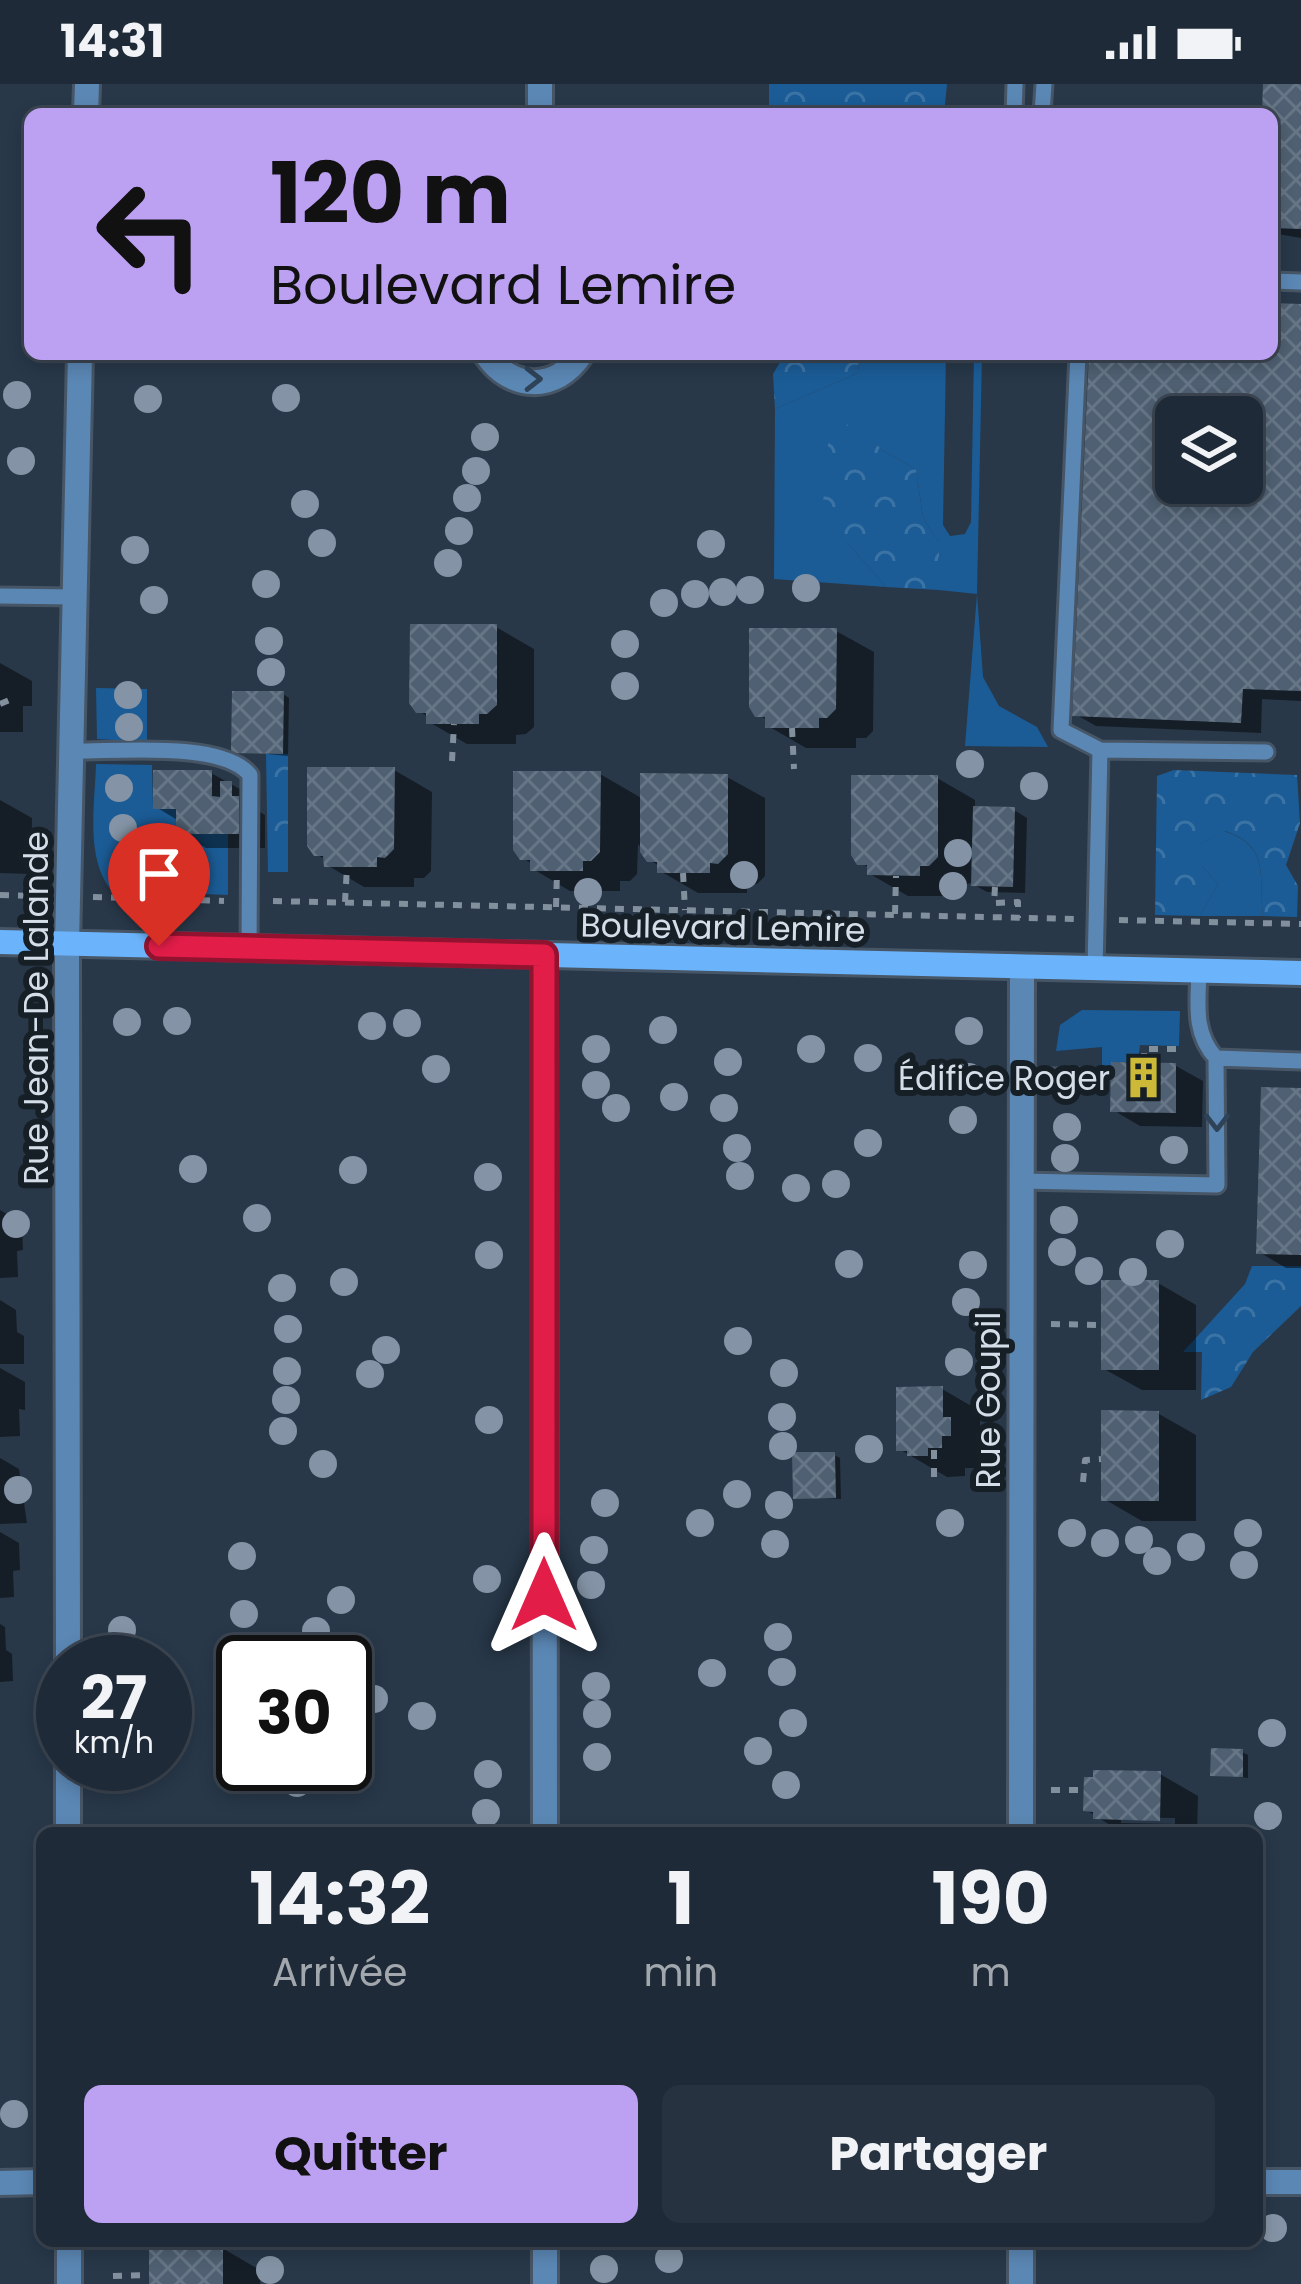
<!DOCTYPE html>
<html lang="fr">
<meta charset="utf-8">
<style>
body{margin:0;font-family:Poppins,sans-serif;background:#26323f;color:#f1f3f6;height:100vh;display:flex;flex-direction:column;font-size:45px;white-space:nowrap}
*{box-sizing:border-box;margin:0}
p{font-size:39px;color:#a1a7ad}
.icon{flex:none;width:66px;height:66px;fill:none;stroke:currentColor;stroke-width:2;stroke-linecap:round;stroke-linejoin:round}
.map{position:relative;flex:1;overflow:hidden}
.drawer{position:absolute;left:36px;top:1743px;width:1227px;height:420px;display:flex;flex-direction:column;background:#1e2a37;border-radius:18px;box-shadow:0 6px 18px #0003,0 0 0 3px #3c4652}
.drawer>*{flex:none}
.banner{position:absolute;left:24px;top:24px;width:1254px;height:252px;border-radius:18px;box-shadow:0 6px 18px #0003,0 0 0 3px #3c4652;background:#bca0f2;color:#111;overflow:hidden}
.controls{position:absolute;left:1155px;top:312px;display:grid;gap:24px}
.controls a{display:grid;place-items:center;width:108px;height:108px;border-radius:18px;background:#1e2a37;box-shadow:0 6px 18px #0003,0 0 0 3px #3c4652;font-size:60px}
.speed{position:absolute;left:36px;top:1551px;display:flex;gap:24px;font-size:60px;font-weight:700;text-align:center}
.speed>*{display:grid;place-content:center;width:156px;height:156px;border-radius:50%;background:#1e2a37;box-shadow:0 6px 18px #0003,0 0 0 3px #3c4652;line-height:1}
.speed small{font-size:30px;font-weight:400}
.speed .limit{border:6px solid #111;border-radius:18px;background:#fff;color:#111}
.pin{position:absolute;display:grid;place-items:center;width:102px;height:102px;color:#fff;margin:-123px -51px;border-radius:50% 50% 50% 0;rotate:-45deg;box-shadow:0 0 12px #0007}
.pin .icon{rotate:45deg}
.me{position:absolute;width:132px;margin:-66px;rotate:0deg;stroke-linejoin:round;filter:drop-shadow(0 0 9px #0008)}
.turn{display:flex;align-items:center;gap:42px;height:252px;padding:0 48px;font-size:54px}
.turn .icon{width:156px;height:156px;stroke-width:2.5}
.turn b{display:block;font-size:84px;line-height:102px}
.eta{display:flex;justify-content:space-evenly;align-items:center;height:204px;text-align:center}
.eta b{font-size:72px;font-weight:700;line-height:84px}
.button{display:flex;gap:24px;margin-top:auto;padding:24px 48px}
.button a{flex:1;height:138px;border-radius:18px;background:#bca0f2;color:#111;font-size:48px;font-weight:700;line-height:138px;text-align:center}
.button a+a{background:#26323f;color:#f1f3f6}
.status{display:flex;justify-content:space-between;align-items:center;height:84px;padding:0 60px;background:#1e2a37;direction:ltr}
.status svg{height:33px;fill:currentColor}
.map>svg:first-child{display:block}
</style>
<div class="status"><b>14:31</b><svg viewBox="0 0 49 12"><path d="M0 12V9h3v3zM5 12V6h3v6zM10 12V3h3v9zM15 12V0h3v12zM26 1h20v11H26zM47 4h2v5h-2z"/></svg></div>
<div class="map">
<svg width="1301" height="2200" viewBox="0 0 1301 2200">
<defs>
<pattern id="forest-crowns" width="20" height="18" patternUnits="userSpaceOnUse" patternTransform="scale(3)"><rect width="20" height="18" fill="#1b5c96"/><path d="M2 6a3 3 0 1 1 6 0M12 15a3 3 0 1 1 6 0" fill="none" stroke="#3b73a5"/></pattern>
<pattern id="building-cross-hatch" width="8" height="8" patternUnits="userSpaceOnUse" patternTransform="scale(3)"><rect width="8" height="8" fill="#4f6072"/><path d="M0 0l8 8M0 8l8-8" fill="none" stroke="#677686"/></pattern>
</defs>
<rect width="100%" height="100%" fill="#283849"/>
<!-- green -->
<path fill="#1b5c96" d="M859,270H946L943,441L950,452L965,450L971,438L974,270H982L977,510L983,593L999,622L1037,643L1048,663L965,662L977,510L939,506V458L923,434L916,385L883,367L862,346L847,458L886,503L774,495L775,325L858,289Z
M96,604L147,605V658L97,655Z
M96,680L152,681L153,724L176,725V750H228V811L111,806C85,773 95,720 96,680Z
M1224,747C1270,762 1259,791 1263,832H1200L1218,800L1202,782V759Z
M1082,926L1180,927L1179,962L1140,961L1138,978H1112L1111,982H1102V963L1056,967L1060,941Z"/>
<!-- forest -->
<path fill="url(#forest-crowns)" d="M769,0H947L944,30H769Z
M785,270H859L858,289L775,325L773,290Z
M849,339L863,346L883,367L916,385L923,434L939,458V506L886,503L847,458L826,445L823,419L828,360Z
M266,670H288V788H268Z
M1174,686L1297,691L1300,739L1286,781L1298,802L1297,833L1263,832C1259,791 1270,762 1225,747L1202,759V782L1218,800L1200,832L1155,831L1157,692Z
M1252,1182H1301V1222L1253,1268L1231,1303L1201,1316L1202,1268H1183L1245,1200Z"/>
<!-- shadow -->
<path fill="#0007" fill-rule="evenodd" d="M1266,0H1301V154L1272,149V30H1264Z
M1272,222L1301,223V617L1262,615L1261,649L1096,642L1075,630L1092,270H1272ZM1176,333H1242V399H1176Z
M496,543L534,565V643L526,650L516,651V660H467L429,638V633L418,627Z
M836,547L874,568L873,647L866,654H856V664H806L768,642V637L758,630Z
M0,579L32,597V622H23V648H0Z
M283,610L289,614L288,672L234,667Z
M394,686L432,708L431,787L424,794H414V803H364L327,781L326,776L316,770Z
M211,689L258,715V727L265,731V764H206L179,748V737L156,723Z
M600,690L643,715L727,693L765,714V792L757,800H747V809H698L660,787V782L649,776L638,760L637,790L630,797H620V807H570L533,785V780L522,774Z
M937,694L975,716V725L1014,726L1027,734L1025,809L987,808L971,799L958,802L957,812H908L870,790V784L859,778Z
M0,716L32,734L31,790L0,789Z
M1176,982L1203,997L1202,1043L1140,1042L1113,1026Z
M1301,1007V1184H1286L1259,1168Z
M0,1126L22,1139L23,1166L17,1167L18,1193L0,1194Z
M1158,1199L1196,1221V1306H1142L1104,1285Z
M0,1216L16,1226L17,1248L24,1252V1280H0Z
M0,1284L25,1298V1326L19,1325L20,1352L0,1353Z
M942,1305L980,1327V1352L988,1357V1372H979V1384H965V1392L947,1393L899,1365Z
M1159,1330L1196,1351V1437H1142L1104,1415Z
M834,1371L840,1374L841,1415L796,1413Z
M0,1374L19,1385L27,1439L0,1440Z
M0,1448L19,1459L20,1486L13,1487L14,1513L0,1514Z
M0,1540L5,1543L6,1566L12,1570L13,1597L0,1598Z
M1242,1668L1248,1671V1694L1214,1690Z
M1160,1690L1198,1712L1197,1749H1123L1086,1726ZM1121,1733L1175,1734V1740L1121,1739Z
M222,2164L260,2186V2200H152Z"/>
<!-- building -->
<path fill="url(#building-cross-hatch)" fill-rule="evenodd" d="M1263,0H1301V145L1272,144V30H1262Z
M1272,219L1301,220V607L1243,605L1241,639L1072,632L1089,270H1272ZM1176,333H1242V399H1176Z
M410,540H497V621L487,630H479V640H426V629H416L409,619Z
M749,544H837L836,625L827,634H819V644H765V633H755L749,623Z
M232,607H284L283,670L231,669Z
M307,683H395L394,765L385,774L377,773V783H324L323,772H314L307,762Z
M153,686H212V712L220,713V697H232V712H239V750H176V725H153Z
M513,687H601L600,768L591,777H583V787H530V776H520L513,766Z
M640,689L728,690V770L718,780L710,779V789H657V778H647L640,768Z
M851,691H938V773L929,782H920V792L867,791V781H857L851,771Z
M973,722L1015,723L1013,803L971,802Z
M1111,978L1176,979V1029L1110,1028Z
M1261,1003L1301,1004V1171L1256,1170Z
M1101,1196H1159V1286H1101Z
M943,1302V1333H951V1352H942V1364H928V1372H907V1367H896V1303Z
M1101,1326L1159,1327V1417H1101Z
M792,1368H835L836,1414L793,1415Z
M1211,1664L1243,1665V1693L1210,1692Z
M1093,1686L1161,1687L1160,1737L1093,1735V1728L1083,1727L1084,1693H1093Z
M149,2161H223V2200H149Z"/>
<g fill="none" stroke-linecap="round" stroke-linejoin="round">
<defs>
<path id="service" d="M1014,30L1015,0
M1042,30L1044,0
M1272,197L1301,198
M1078,270L1061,646L1100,666
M0,512L75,513
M71,667C114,668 222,656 250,691L249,864
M1095,885L1100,666L1266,668
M1216,974L1301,977
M1022,993H1090
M1021,1097L1217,1101L1216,974C1193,949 1198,919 1199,887"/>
<path id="minor" d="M86,30L87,0
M540,30V0
M486,270C511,307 556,308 581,270
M544,871L545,1749
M68,1578L67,860L80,270
M68,1680V1749
M1021,1749L1022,883
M1257,2098H1301
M0,2099L42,2098
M69,2157V2200
M545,2157V2200
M1021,2157V2200"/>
<path id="secondary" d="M0,858L1301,889"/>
</defs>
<!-- service casing -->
<use href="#service" stroke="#475666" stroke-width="21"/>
<!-- minor casing -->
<use href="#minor" stroke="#475666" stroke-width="30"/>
<!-- secondary casing -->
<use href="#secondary" stroke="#475666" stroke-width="30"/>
<!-- path -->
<path stroke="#828f9d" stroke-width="6" stroke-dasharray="9 9" stroke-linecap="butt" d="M0,620L16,613
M792,644L794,685
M452,677L454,640
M683,789L685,826
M995,803L994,819L1018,818V834
M0,811L38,812
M93,813L224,817
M273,817L1075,835
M345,818L347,783
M556,823L557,787
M895,830L896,792
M1119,836L1301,840
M1144,978V965H1181
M1051,1240L1101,1241
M934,1393V1364
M1083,1398L1085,1376L1101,1375
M1051,1706H1084
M113,2192L149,2191"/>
<!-- service -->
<use href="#service" stroke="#5b87b4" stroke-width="15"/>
<!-- minor -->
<use href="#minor" stroke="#5b87b4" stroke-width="24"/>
<!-- secondary -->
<use href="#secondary" stroke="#6bb4fc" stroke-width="24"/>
</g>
<!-- trees -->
<g fill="#8494a6">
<circle cx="17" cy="311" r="14"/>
<circle cx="286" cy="314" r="14"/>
<circle cx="148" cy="315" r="14"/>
<circle cx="485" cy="353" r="14"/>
<circle cx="21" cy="377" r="14"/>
<circle cx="476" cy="387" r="14"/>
<circle cx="467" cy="414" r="14"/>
<circle cx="305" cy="420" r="14"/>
<circle cx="459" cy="447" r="14"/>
<circle cx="322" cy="459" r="14"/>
<circle cx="711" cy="460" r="14"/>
<circle cx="135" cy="466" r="14"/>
<circle cx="448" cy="479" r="14"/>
<circle cx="266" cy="500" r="14"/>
<circle cx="806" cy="504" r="14"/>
<circle cx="750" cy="506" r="14"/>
<circle cx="723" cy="508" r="14"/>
<circle cx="695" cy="510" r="14"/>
<circle cx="154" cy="516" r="14"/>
<circle cx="664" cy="519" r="14"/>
<circle cx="269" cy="557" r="14"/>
<circle cx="625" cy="560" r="14"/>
<circle cx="271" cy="588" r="14"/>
<circle cx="625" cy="602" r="14"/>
<circle cx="128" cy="611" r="14"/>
<circle cx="129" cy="643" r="14"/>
<circle cx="970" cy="680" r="14"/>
<circle cx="1034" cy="702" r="14"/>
<circle cx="119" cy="704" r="14"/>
<circle cx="123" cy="744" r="14"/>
<circle cx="958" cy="769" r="14"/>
<circle cx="744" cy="791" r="14"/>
<circle cx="953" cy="802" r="14"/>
<circle cx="588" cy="808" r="14"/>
<circle cx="177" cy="937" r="14"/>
<circle cx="127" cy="938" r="14"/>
<circle cx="407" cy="939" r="14"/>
<circle cx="372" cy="942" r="14"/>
<circle cx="663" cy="946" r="14"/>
<circle cx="969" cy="947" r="14"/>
<circle cx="596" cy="965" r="14"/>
<circle cx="811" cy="965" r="14"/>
<circle cx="868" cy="974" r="14"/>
<circle cx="728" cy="978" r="14"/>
<circle cx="436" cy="985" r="14"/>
<circle cx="969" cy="993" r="14"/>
<circle cx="596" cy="1001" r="14"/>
<circle cx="674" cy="1013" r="14"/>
<circle cx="616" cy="1024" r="14"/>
<circle cx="724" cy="1024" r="14"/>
<circle cx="963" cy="1036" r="14"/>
<circle cx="1067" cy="1043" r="14"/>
<circle cx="868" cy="1059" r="14"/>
<circle cx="737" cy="1064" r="14"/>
<circle cx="1174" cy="1066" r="14"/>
<circle cx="1065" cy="1074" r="14"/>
<circle cx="193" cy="1085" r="14"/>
<circle cx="353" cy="1086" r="14"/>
<circle cx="740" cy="1092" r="14"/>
<circle cx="488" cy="1093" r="14"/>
<circle cx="836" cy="1100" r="14"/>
<circle cx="796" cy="1104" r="14"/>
<circle cx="257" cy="1134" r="14"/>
<circle cx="1064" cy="1136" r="14"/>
<circle cx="16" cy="1140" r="14"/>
<circle cx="1170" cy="1160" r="14"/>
<circle cx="1062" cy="1168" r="14"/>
<circle cx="489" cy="1171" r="14"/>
<circle cx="849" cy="1180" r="14"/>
<circle cx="973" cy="1181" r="14"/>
<circle cx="1089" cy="1187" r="14"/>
<circle cx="1133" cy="1188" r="14"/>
<circle cx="344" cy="1198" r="14"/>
<circle cx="282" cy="1204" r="14"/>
<circle cx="966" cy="1218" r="14"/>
<circle cx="288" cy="1245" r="14"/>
<circle cx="738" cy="1257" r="14"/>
<circle cx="386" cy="1266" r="14"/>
<circle cx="959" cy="1278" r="14"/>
<circle cx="287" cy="1287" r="14"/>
<circle cx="784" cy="1289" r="14"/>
<circle cx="370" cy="1290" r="14"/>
<circle cx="286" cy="1316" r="14"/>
<circle cx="782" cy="1333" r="14"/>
<circle cx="489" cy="1336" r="14"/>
<circle cx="283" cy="1347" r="14"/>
<circle cx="783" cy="1362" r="14"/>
<circle cx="869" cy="1365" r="14"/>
<circle cx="323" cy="1380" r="14"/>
<circle cx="18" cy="1406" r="14"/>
<circle cx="737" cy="1410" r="14"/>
<circle cx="605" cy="1419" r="14"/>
<circle cx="779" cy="1421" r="14"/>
<circle cx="700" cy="1439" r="14"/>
<circle cx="950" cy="1439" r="14"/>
<circle cx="1072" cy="1449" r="14"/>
<circle cx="1248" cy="1449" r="14"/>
<circle cx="1139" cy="1456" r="14"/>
<circle cx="1105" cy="1459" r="14"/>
<circle cx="775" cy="1460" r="14"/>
<circle cx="1191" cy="1463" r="14"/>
<circle cx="594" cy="1466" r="14"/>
<circle cx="242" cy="1472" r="14"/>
<circle cx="1157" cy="1477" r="14"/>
<circle cx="1244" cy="1481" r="14"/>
<circle cx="487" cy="1495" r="14"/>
<circle cx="591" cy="1501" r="14"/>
<circle cx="341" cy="1516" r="14"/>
<circle cx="244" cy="1530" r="14"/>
<circle cx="122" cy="1546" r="14"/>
<circle cx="316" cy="1547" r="14"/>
<circle cx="778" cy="1553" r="14"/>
<circle cx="782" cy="1588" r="14"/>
<circle cx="712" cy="1589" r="14"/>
<circle cx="596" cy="1602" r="14"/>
<circle cx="374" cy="1615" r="14"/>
<circle cx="597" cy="1630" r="14"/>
<circle cx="422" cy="1632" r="14"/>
<circle cx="793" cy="1639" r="14"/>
<circle cx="1272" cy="1649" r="14"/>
<circle cx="758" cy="1667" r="14"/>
<circle cx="597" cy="1673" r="14"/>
<circle cx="488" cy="1690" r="14"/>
<circle cx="297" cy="1699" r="14"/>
<circle cx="786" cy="1701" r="14"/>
<circle cx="486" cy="1729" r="14"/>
<circle cx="1268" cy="1732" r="14"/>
<circle cx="14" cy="2030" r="14"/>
<circle cx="1273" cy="2144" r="14"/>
<circle cx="669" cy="2175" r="14"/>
<circle cx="604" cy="2185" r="14"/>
<circle cx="270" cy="2186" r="14"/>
</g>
<!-- one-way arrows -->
<defs><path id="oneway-chevron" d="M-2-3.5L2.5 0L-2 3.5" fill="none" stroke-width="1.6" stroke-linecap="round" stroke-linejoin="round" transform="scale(3)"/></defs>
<g stroke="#2f4358">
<use href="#oneway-chevron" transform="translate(533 295)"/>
<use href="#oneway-chevron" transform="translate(1217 1038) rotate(90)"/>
</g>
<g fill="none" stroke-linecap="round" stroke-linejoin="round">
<defs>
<path id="route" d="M159,862L544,871V1511"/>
</defs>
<!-- route casing -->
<use href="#route" stroke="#92132f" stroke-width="30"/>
<!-- route -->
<use href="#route" stroke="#e11d48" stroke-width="21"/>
</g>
<!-- icons -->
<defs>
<symbol id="building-bare" viewBox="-9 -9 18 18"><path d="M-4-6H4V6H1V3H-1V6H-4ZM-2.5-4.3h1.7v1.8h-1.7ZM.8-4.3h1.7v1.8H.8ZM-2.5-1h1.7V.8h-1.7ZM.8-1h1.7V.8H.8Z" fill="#cdb938" stroke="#171f26" stroke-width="2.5" paint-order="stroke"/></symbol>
</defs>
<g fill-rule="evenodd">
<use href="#building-bare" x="1114" y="964" width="59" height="59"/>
</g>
<g text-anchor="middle" stroke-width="12" stroke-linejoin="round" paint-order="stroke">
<!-- street labels -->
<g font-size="33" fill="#d4dee9" stroke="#171f26">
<text transform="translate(723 843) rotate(1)" y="12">Boulevard Lemire</text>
<text transform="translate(36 924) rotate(-90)" y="12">Rue Jean-De Lalande</text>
<text transform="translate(988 1316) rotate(-90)" y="12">Rue Goupil</text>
</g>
<!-- poi labels -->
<g font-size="33" fill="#d4dee9" stroke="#171f26" text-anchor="end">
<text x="1110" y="1006">Édifice Roger</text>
</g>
</g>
</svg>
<div class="controls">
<a><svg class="icon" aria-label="layers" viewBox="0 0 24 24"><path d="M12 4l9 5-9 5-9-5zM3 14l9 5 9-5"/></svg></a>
</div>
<div class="speed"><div>27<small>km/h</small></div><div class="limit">30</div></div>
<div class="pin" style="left:159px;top:862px;background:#d93025"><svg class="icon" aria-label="arrive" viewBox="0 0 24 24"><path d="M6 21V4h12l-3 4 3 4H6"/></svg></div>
<svg class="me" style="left:544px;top:1511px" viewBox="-20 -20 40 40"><path d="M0-17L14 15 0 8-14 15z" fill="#e11d48" stroke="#fff" stroke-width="4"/></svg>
<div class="banner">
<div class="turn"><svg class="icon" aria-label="left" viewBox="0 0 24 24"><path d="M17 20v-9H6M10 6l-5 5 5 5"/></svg><div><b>120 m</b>Boulevard Lemire</div></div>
</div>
<section class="drawer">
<div class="eta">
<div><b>14:32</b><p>Arrivée</p></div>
<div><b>1</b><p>min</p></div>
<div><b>190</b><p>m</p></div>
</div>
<div class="button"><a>Quitter</a><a>Partager</a></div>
</section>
</div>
